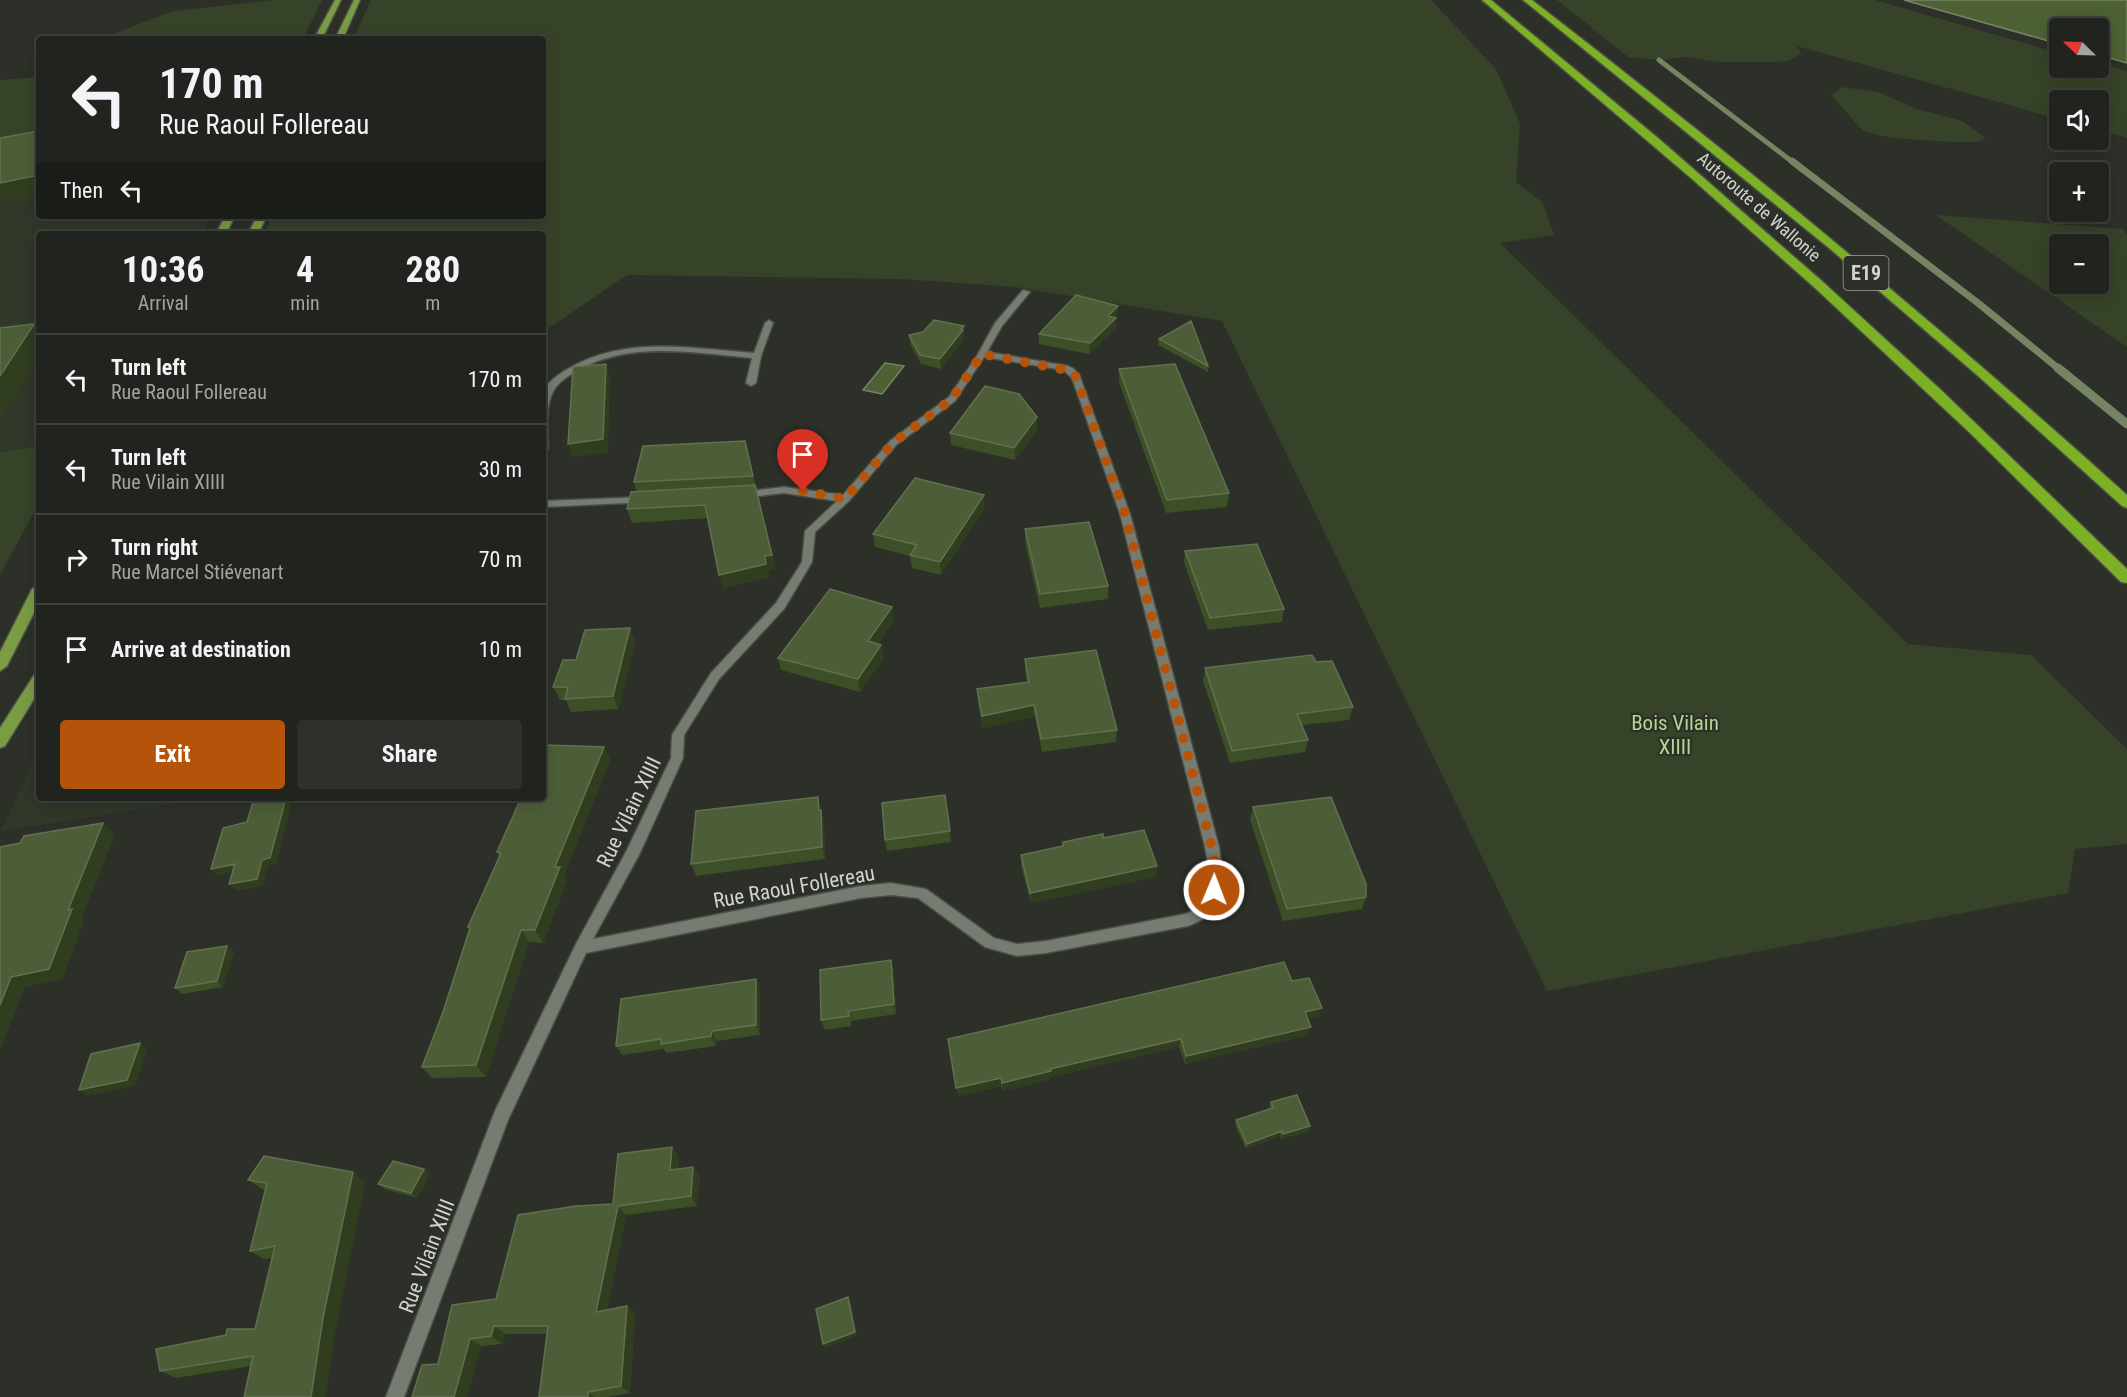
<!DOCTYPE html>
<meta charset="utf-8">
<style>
body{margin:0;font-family:"Roboto Condensed",sans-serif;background:#2d302b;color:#f1f3f6;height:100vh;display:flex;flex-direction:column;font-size:22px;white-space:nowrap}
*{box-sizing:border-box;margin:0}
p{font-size:20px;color:#a2a4a4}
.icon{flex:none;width:33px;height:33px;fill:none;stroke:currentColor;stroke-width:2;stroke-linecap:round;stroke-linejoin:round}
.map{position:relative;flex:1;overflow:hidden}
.side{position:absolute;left:36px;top:231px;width:510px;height:570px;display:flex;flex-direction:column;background:#21241e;border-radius:6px;box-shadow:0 3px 15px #0003,0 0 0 2px #3e413c}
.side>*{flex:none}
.guide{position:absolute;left:36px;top:36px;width:510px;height:183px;border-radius:6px;box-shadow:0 3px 15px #0003,0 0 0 2px #3e413c;background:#21241e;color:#f1f3f6;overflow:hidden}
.needle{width:39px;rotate:293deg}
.buttons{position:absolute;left:2049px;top:18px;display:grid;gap:12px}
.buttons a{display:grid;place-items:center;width:60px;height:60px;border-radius:6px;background:#21241e;box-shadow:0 3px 15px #0003,0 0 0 2px #3e413c;font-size:30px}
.pin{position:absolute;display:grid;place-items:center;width:51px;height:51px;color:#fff;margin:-62px -26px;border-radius:50% 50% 50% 0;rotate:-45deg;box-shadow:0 0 6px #0007}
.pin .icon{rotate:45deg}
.me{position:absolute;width:66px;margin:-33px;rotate:1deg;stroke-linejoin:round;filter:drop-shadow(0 0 4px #0008)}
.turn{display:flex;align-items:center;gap:21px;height:126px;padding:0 24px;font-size:27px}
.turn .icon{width:78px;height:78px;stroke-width:2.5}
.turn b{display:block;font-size:42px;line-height:51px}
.then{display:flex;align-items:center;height:57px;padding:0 24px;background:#0003;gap:12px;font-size:22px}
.eta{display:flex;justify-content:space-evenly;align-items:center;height:102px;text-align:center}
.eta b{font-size:36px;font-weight:700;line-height:42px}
.action{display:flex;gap:12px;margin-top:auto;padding:12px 24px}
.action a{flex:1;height:69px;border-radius:6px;background:#b45309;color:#fff;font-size:24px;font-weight:700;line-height:69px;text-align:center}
.action a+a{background:#2d302b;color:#f1f3f6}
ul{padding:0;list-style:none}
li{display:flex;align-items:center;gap:18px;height:90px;padding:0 24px;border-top:2px solid #3e413c}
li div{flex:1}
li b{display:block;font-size:22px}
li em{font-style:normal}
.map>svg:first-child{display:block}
</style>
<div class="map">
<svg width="2127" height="1397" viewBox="0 0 2127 1397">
<rect width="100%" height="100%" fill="#2c3028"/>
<!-- built -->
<path fill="#31382a" d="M39,139V216H211L202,234H39V446L0,452V146Z
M38,752L39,798H211L1,831Z"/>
<!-- green -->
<path fill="#374328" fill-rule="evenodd" d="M274,0H322L303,39H100L173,11Z
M371,0H1431L1496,69L1520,124L1516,182L1543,203L1554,235L1500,243L1908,644L2031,655L2127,749V844L2075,849L2068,893L1547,991L1222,321L1016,287L902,279L627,275L543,332V234H264L272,216H543V39H353Z
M1557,0H1875L2059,53L2060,68H2098L2099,63L2127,71V138L2099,130L2098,100H2060L2059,119L1797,46L1801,54L1788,61L1767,62H1717L1687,57L1659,60L1628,57Z
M39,77V139L0,146V80Z
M1842,87L1878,92L1917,109L1962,121L1986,138L1977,142H1951L1892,138L1863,131L1831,95Z
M1936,215L2123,229L2127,235V347ZM2060,244H2098V284H2060Z
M39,446V503L0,575V452Z"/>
<!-- water -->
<path fill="#4d6135" stroke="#758463" stroke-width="1.5" d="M1904,0H2127V63L2099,55L2098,28H2060L2059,44Z
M885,363L904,366L882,394L863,390Z"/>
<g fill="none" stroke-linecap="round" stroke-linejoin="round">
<!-- stream-far2 -->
<path stroke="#758463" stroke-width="5" d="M1659,60L1794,163"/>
<!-- stream-far1 -->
<path stroke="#758463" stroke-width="7" d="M1792,161L1978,303L2059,369"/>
<!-- stream -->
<path stroke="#758463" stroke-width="9" d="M2058,368L2127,424"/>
<defs>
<path id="minor" d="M1023,290L1030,292L1002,326L987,352L1068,366L1074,369L1080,377L1130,514L1219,847C1224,883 1228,912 1188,926L1046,953L1017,956L985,947L918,898L891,895L861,898L586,953L508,1120L404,1397H386L495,1111L576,944L627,850L671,758L672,735L711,673L776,603L802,562L805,531L837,501L784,493L742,498L737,495L742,492L784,487L843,495L890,441L949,397L978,354L995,323ZM984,357L1063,370L1072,378L1120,514L1205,847C1208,863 1213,890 1202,904C1198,909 1191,912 1185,914L1046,941L1017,944L994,938L926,889L891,883L861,886L593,939L640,853L683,758L684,735L719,679L784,609L812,562L815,532L849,501L896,445L955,401Z
M769,320L773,323L761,356L756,383L751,386L746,383L752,358C693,353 629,340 575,372C566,377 556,384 552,394C545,410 548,431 548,449L543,452C543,439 540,403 543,392C546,383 558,375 566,370C624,335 690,348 754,353L765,323Z
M644,497L648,498V502L543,507V501Z"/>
<path id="primary" d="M335,0H341L322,39H314Z
M354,0H360L343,39H335Z
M225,216H235L226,234H216Z
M257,216H267L258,234H248Z
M39,584V603L7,666L0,671V652L32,589Z
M39,674V691L5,746L0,748V728L34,675Z"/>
<path id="motorway" d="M1482,0H1491L1658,138L1823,282L1941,390L2127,569V583L2121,582L1970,433L1815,288L1692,179Z
M1523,0H1532C1737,158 1935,322 2127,495V508L2122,506L1977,375L1829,248Z"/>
</defs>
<!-- minor casing -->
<use href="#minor" stroke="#494d45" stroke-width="3"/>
<!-- primary casing -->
<use href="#primary" stroke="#494d45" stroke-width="3"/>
<!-- motorway casing -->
<use href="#motorway" stroke="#494d45" stroke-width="3"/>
<!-- minor -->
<use href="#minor" fill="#777c72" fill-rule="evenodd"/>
<!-- primary -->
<use href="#primary" fill="#7a9c44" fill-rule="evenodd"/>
<!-- motorway -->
<use href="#motorway" fill="#7cb126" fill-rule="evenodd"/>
</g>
<!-- wall -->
<path fill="#3d4f26" d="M1118,306L1117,316L1116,318V328L1089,354L1039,344V334Z
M964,326V339L941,369L921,364L910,344L909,335Z
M1159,339L1208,366V372L1158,345Z
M1119,369L1229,493L1227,507L1166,513L1119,382Z
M1037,417V430L1015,460L951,445L950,433Z
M745,441L775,568L768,570L770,577L723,588L708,518L632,523L627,509L637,492L634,482Z
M985,508L941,575L912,568L910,556L875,547L873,534Z
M1025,529L1108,586V599L1040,608L1025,543Z
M1185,551L1284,609L1282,622L1208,630L1184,563Z
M892,607L894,620L878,644L884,658L860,692L781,670L778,658Z
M630,628L635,641L618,709L571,712L566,700H560L553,687L576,660Z
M1025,659L1117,730L1116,742L1042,752L1035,717L983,728L978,702L977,689L1027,682L1025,671Z
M1316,662L1353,707L1349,720L1302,725L1308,740L1305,752L1230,763L1203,681L1205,668Z
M604,747L610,760L564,875L567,880L543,943L529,942L486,1077L432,1078L422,1067L443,1012L470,929L468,927L499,856L497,852Z
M945,795L951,842L887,851L885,840Z
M1253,807L1366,897L1362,909L1283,921L1250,820Z
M821,810L824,822L825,859L696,876L691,864Z
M1103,838L1157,866L1156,877L1031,903L1021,866V855Z
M227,946L234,952L223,987L182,994L175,988Z
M891,960L894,970L896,1014L851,1021V1026L825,1030L821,1020Z
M756,979L760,989V1035L716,1041V1046L666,1053L664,1049L622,1055L616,1046Z
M1292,981L1319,1017L1308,1019V1035L1185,1064L1179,1047L1051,1077V1079L1003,1091L1001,1086L958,1096L948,1039Z
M1271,1102L1310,1126L1308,1132L1281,1139L1280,1136L1246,1149L1235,1125L1236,1120L1270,1109L1269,1107Z
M672,1147L679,1157L678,1169L700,1176L697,1206L626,1215L607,1310L627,1306L635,1313L630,1393L606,1397H539L547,1334H505L502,1344L481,1346L467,1397H412L438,1364L496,1299L613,1204Z
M424,1169L430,1174L417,1198L385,1189L378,1184Z
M248,1180L365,1182L336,1326L251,1366L176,1378L160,1371L255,1329L272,1258L264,1259L250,1251L266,1190L262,1189Z"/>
<!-- shaded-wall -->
<path fill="#303d1f" d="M39,175V195L0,203V183Z
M1118,306L1117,316L1113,321L1116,318V328L1089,354L1090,343L1108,316Z
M34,324L39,331V357L0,419V376Z
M964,326V339L941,369L940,359Z
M606,364L610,377L608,453L573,457L568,444Z
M1037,417V430L1015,460L1014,448Z
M755,485L775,568L768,570L770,577L723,588L719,575L765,556Z
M984,495L985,508L941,575L940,562Z
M892,607L894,620L871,654L868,641Z
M630,628L635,641L618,709L613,696Z
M881,645L884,658L860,692L858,679Z
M1034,705L1035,717L983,728L982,716Z
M604,747L610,760L564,875L567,880L543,943L535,930L555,867Z
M818,797L821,809L822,818L821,810L824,822L825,859L822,847Z
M286,798H293L276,865L268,866L263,886L236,891L229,884L262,860Z
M103,823L115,834L82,918L84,920L63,979L25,987L1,1048H0V1005L11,977L68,910Z
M235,864L241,871L217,875L211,869Z
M1157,866L1156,877L1031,903L1030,893Z
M521,930L529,942L486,1077L476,1065Z
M227,946L234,952L223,987L217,981Z
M891,960L894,970L896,1014L894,1004Z
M756,979L760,989V1035L756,1025Z
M1322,1008L1319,1017L1302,1020L1305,1012Z
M1311,1027L1308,1035L1185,1064L1186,1056Z
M712,1031L716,1041V1046L711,1036Z
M1181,1039L1179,1047L1051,1077V1079L1003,1091L1002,1083L1050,1069Z
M140,1043L147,1049L135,1086L87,1096L79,1090Z
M1001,1078V1086L958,1096L956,1088Z
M1310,1126L1308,1132L1281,1139L1283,1134Z
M1282,1131L1280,1136L1246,1149L1247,1144Z
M672,1147L679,1157L677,1180L670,1170Z
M693,1167L700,1176L697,1206L691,1196Z
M424,1169L430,1174L417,1198L411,1193Z
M353,1172L365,1182L336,1326L326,1397H311L323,1318Z
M618,1206L626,1215L605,1319L596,1312Z
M848,1297L850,1301L857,1336L825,1348L823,1344Z
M627,1306L635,1313L630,1393L621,1386Z
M494,1326L505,1334L502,1344L491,1336Z
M470,1339L481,1346L467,1397H454Z
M588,1392L595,1397H588Z"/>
<!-- building -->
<path fill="#4d5d38" stroke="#62704f" stroke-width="1.5" d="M39,131V175L0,183V138Z
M1076,295L1118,306L1108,316L1116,318L1090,343L1039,334Z
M934,320L964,326L961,329L963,330L940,359L920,355L909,335L923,332Z
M1191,321L1208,366L1159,339Z
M34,324L0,376V328Z
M606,364L603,439L568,444L573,367Z
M1175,364L1229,493L1167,500L1119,369Z
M985,386L1019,394L1037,417L1014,448L950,433Z
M745,441L753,476L634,482L643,446Z
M915,478L984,495L940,562L910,555L917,545L873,534Z
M755,485L772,555L765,556L766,564L719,575L705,505L627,509L631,492Z
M1089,522L1108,586L1040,594L1025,529Z
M1257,544L1284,609L1210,618L1185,551Z
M830,589L892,607L868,641L881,645L858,679L778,658Z
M630,628L613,696L565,699L568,687H553L563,660H576L585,630Z
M1096,650L1117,730L1041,739L1034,705L982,716L977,689L1029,682L1025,659Z
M1312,655L1316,662L1332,661L1353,707L1297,714L1308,740L1232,751L1205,668Z
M546,745L604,747L555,867H560L535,930H521L476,1065L422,1067L443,1012L470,928L468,927L501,853L497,852L521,798H543V750Z
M945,795L950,831L885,840L882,803Z
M818,797L819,810H821L822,847L691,864L696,811Z
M1331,797L1366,884V897L1287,909L1253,807Z
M254,798H286L270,858L262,860L257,879L229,884L235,864L211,869L223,828L247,822Z
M103,823L68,910L72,909L49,969L11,977L0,1005V847L20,843L24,836Z
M1144,830L1157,866L1030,893L1021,855L1063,846V842L1103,834V838Z
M227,946L217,981L175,988L187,952Z
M891,960L894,1004L848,1011L849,1016L821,1020L820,970Z
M1284,962L1292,981L1309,978L1322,1008L1305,1012L1311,1027L1186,1056L1181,1039L1050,1069L1051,1071L1002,1083L1001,1078L956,1088L948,1039Z
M756,979V1025L712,1031L711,1036L661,1044V1039L616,1046L621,999Z
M140,1043L127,1080L79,1090L91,1054Z
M1297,1095L1310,1126L1283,1134L1282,1131L1247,1144L1236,1120L1273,1108L1271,1102Z
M672,1147L670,1170L693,1167L691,1196L618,1206L596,1312L627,1306L621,1386L588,1392V1397H539L548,1326H494L491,1336L470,1339L454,1397H412L422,1365L438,1364L452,1305L496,1299L518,1215L576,1206L613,1204L618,1154Z
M264,1156L353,1172L323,1318L311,1397H244L253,1356L160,1371L156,1349L226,1335L227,1329H255L275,1246L250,1251L267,1183L248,1180Z
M393,1161L424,1169L411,1193L378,1184Z
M848,1297L855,1332L823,1344L816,1309Z"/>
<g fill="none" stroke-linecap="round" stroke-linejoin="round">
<!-- route -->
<path stroke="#b45309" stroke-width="10" stroke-dasharray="0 18" d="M803,491L845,499L893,443L952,399L982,354L1071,371L1076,377L1125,514L1212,848L1216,868L1214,890"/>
</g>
<g text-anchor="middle" stroke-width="4.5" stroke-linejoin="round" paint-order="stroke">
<!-- far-street labels -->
<g font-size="18" fill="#d1d4ce" stroke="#2c3028">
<text transform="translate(1759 207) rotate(41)" y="6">Autoroute de Wallonie</text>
</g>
<!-- shield labels -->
<rect fill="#2c3028" stroke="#a0a39c" stroke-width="1.5" x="1843.5" y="256" width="45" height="34" rx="4.5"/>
<g font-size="20" font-weight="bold" fill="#d1d4ce">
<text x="1866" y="280">E19</text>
</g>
<!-- park labels -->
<g font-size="21" fill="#b5d68f" stroke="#2c3028">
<text x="1675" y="730">Bois Vilain<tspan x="1675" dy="24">XIIII</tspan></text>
</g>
<!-- street labels -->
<g font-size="21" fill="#d1d4ce" stroke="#2c3028">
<text transform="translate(629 812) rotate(-64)" y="7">Rue Vilain XIIII</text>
<text transform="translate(794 887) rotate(-10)" y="7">Rue Raoul Follereau</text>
<text transform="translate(427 1256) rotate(-69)" y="7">Rue Vilain XIIII</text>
</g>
</g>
</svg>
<div class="buttons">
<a><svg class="needle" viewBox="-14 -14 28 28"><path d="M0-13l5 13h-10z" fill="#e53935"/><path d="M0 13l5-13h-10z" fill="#a2a4a4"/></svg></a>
<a><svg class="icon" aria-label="sound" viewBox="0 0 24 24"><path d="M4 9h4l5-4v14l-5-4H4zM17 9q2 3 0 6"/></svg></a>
<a>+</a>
<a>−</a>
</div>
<div class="pin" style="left:803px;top:491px;background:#d93025"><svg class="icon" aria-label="arrive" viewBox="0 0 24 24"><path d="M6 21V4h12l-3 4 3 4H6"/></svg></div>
<svg class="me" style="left:1214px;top:890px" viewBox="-20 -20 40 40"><circle r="17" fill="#b45309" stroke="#fff" stroke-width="3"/><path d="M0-11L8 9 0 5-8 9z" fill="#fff"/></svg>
<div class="guide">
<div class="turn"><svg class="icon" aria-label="left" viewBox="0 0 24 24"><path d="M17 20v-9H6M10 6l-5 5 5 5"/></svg><div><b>170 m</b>Rue Raoul Follereau</div></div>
<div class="then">Then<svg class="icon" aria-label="left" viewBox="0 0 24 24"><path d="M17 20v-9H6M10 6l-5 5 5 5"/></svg></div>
</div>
<section class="side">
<div class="eta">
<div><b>10:36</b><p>Arrival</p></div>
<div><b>4</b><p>min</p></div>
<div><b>280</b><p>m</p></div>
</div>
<ul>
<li><svg class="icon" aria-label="left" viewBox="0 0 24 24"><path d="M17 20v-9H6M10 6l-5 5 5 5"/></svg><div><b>Turn left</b><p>Rue Raoul Follereau</p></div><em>170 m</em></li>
<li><svg class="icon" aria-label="left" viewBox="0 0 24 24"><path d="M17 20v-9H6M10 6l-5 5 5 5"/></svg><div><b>Turn left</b><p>Rue Vilain XIIII</p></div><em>30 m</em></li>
<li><svg class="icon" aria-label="right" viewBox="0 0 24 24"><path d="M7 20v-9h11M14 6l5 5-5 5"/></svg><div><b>Turn right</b><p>Rue Marcel Stiévenart</p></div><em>70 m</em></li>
<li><svg class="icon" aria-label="arrive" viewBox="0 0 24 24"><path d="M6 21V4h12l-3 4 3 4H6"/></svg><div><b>Arrive at destination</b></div><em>10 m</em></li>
</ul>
<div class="action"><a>Exit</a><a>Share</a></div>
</section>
</div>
